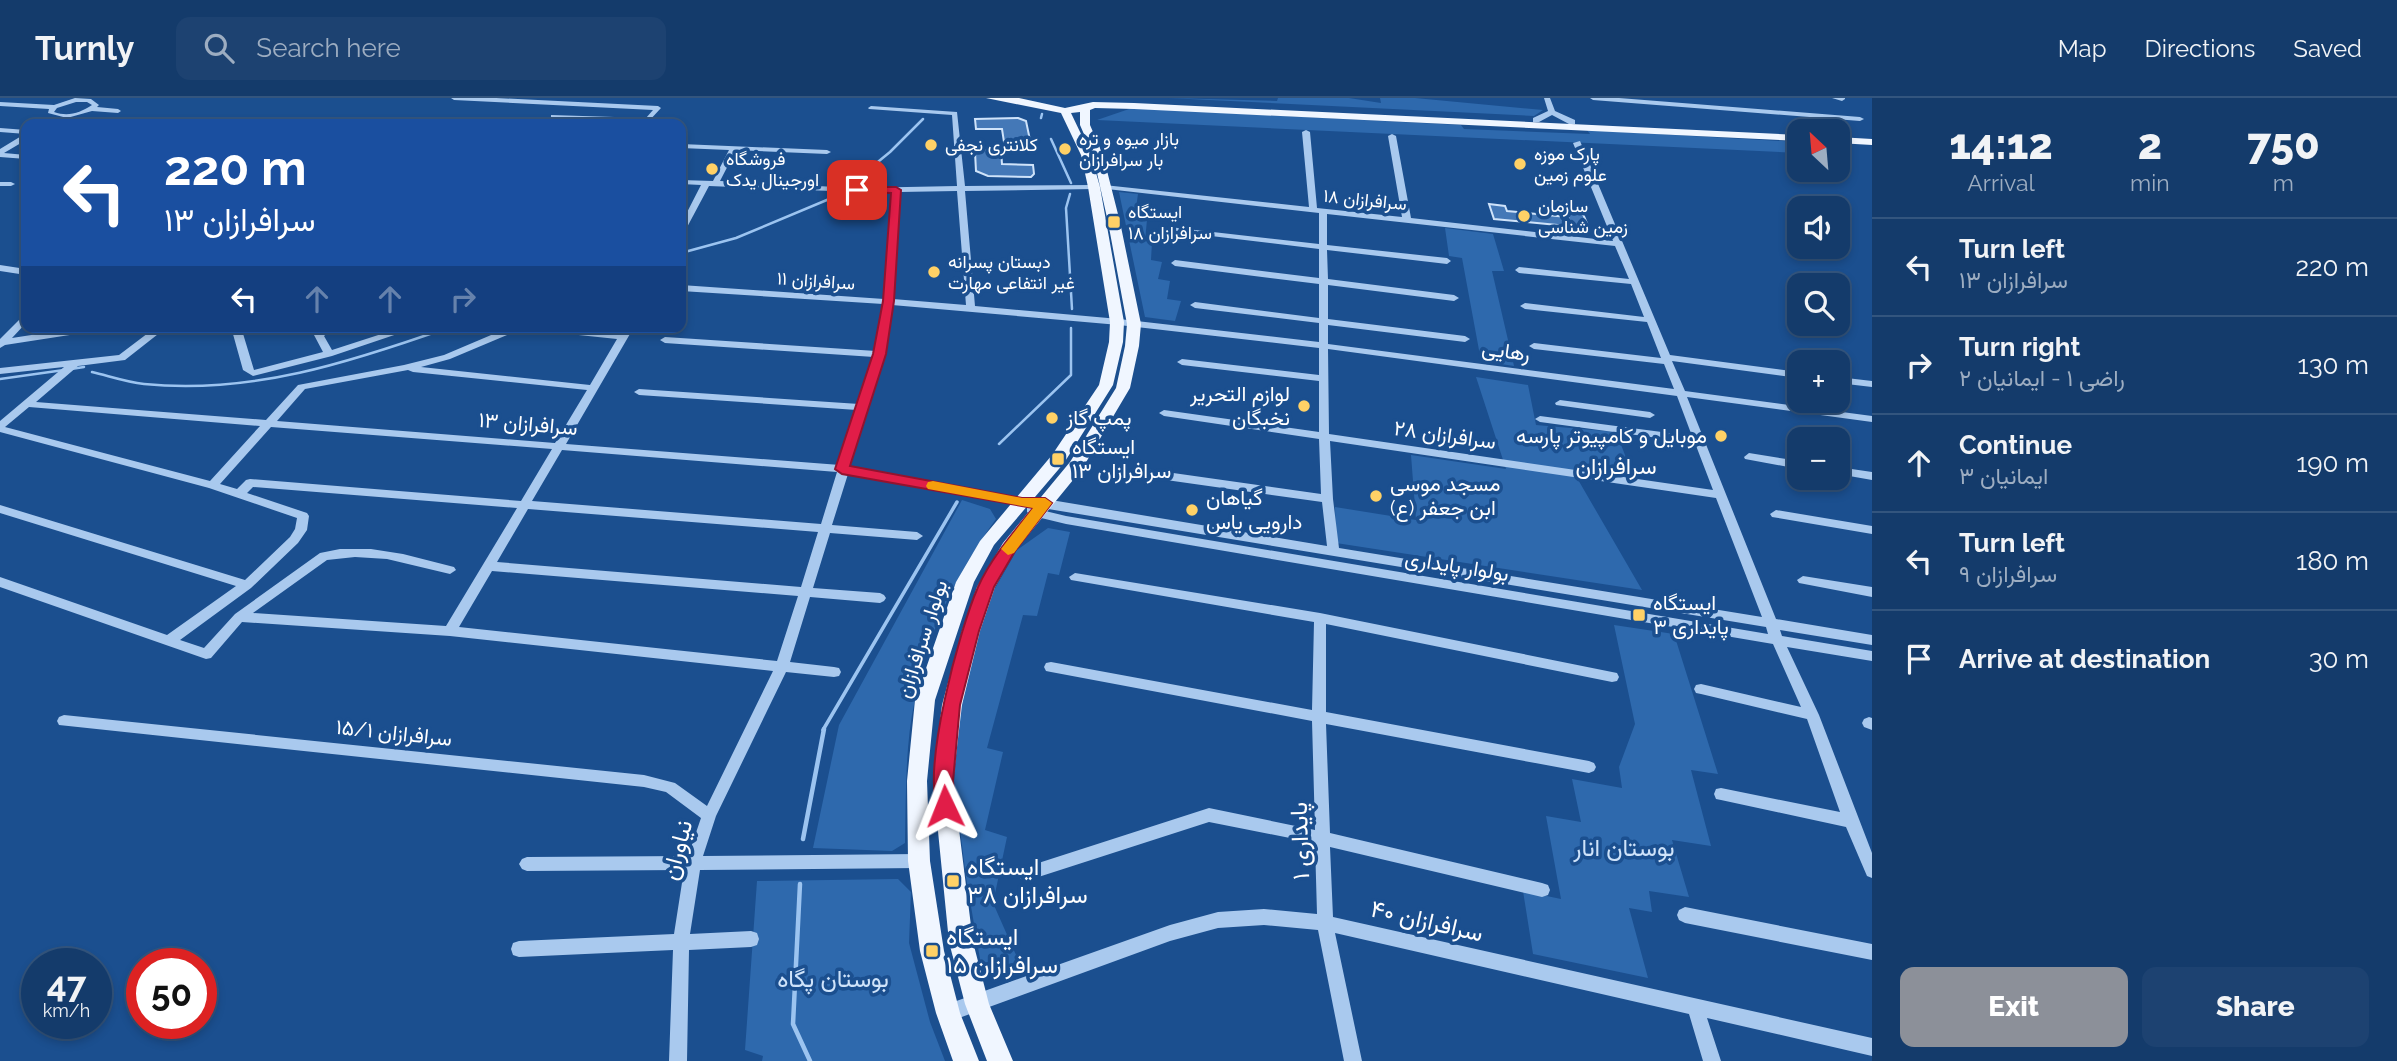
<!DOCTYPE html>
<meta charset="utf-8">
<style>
body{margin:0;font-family:Raleway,Vazirmatn,sans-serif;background:#1d4271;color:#f1f3f6;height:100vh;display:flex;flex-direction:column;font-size:26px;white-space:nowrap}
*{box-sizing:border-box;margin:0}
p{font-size:23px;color:#9dadc1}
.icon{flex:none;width:38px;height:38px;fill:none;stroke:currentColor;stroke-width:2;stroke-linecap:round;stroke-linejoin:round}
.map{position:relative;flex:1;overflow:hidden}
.details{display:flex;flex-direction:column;background:#143b6b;width:525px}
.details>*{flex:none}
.guide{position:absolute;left:21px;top:21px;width:665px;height:214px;border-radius:14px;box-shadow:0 4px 10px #0003,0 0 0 2px #33557e;background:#1a4fa0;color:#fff;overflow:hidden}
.needle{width:46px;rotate:334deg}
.fabs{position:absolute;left:1787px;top:21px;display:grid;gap:14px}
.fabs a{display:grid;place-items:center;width:63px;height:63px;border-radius:14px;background:#143b6b;box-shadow:0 4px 10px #0003,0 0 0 2px #33557e;font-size:35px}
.speed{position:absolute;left:21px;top:850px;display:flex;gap:14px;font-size:35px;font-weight:700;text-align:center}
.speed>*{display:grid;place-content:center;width:91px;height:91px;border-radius:50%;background:#143b6b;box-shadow:0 4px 10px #0003,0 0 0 2px #33557e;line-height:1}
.speed small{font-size:18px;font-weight:400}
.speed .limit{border:10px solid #d22;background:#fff;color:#111}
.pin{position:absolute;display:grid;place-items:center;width:60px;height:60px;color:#fff;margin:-30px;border-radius:14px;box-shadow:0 4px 10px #0006}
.me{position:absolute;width:77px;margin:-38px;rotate:358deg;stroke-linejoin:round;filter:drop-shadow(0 0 5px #0008)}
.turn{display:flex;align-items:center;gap:24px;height:147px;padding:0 28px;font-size:32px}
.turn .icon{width:91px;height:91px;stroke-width:2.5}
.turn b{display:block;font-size:49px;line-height:60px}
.lanes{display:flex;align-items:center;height:66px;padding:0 28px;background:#0003;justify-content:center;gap:35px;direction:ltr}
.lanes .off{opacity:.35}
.eta{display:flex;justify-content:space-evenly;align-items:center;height:119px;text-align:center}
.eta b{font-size:42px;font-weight:800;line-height:49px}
.cta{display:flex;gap:14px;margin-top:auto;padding:14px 28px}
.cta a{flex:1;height:80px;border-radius:14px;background:#8c9099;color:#fff;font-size:28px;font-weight:800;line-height:80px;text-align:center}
.cta a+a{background:#1d4271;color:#f1f3f6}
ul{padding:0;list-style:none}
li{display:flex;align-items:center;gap:21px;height:98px;padding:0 28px;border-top:2px solid #33557e}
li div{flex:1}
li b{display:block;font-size:26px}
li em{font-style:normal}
header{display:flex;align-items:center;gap:42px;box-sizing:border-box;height:98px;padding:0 35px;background:#143b6b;border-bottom:2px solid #33557e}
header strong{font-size:33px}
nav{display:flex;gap:38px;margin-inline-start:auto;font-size:24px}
.search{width:490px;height:63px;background:#1d4271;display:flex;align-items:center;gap:18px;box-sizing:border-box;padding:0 24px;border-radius:14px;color:#9dadc1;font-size:26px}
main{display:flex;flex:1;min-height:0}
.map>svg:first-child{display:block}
</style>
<header>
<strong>Turnly</strong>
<div class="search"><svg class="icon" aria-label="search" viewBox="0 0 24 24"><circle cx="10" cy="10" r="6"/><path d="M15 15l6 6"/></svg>Search here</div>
<nav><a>Map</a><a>Directions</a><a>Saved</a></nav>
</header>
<main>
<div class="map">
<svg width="1872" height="963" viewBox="0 0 1872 963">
<rect width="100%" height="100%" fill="#1b4f8f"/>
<!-- green -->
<path fill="#2e69ad" d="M1168,0L1277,3L1278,0H1349L1381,5L1380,0H1415L1543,12L1534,18Z
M1132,10L1461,27L1464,31L1590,36L1587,32L1799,44V55L1097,22Z
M1119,94L1138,96L1136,110L1148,111L1145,143L1152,144L1151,162L1162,164L1158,181L1170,183L1167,201L1181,203L1175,223L1145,219Z
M1445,130L1493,136L1504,173H1492L1514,268L1481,263L1462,160L1449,158Z
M1476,279L1528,287L1536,327L1616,334L1634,380L1573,373L1642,492L1336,445L1335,409L1416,422L1411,357L1506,371Z
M962,402L990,411L996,421C957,474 927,536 915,601C905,647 906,697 905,745L892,753L813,750L839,627Z
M1048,430L1070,434L1059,477L1048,475L1037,518L1023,517L987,650L1003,654L985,732L1007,739L993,805L1020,866L981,867L966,779L954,683L960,608L977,534L994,492L1017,452Z
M1614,527L1674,536L1718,676L1691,672L1711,748L1672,742L1689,799L1649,793L1652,814L1629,810L1648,880L1533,856L1523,793L1561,801L1546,718L1581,724L1572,681L1622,690L1619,669L1635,626Z
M898,781L911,794L909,845L930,924L945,963H762L763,958L745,952L757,783Z"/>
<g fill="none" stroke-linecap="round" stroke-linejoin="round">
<!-- stream-far2 -->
<path stroke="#9cc4f0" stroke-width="2.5" d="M1041,20L1042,16
M1051,41L1071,85
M846,90L890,54L923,21
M1070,96L1066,110L1072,211
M681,155L736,140L834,99
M71,271L84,269
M92,274C109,278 126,284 144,286C250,297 351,264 450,229
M0,281L64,272
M999,346L1071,277V230"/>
<!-- stream-far1 -->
<path stroke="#9cc4f0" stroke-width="3.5" d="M823,632L957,404"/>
<!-- stream -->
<path stroke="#9cc4f0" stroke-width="4.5" d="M803,741L824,631
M800,786L793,926L810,963"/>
</g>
<!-- building -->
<path fill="#4478b7" stroke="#cfe3fa" stroke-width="2" d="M1018,20L1026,23L1030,42L1004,44L1002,31H976L975,21Z
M979,52H1001L1002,66L1033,67L1034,76L1031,79L988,78L976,73L975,54Z
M1489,106L1505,108L1507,113L1568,119L1566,115L1583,116L1589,130L1494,121Z"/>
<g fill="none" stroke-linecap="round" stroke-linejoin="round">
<!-- minor -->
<path fill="#a9c9ee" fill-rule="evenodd" d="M75,0L91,1L99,7L97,9L118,11L121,13L118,15L92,13L67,20L48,15L49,11L0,8V4L54,7ZM76,4H87L92,7C80,15 68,19 54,14L57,10Z
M451,0H496L658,8L661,10L648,24L553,20L551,19V17L646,20L653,12L454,2Z
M1544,0H1550L1555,13L1575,22V26H1569L1552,17L1539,24H1533V20L1548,13Z
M1590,0H1619L1860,19L1864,21L1860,23L1593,2Z
M1832,0H1845V1L1842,3Z
M871,8L957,14L965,88L1094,87L1098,89L1094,91L965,93L975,208L1119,221L1319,244V225L1195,210L1190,207L1195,204L1319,220V186L1175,168L1171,165L1175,162L1319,180V151L1169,133L1165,131L1169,129L1319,146V115L1107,91H1104V87L1309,109L1302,34L1306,32L1310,34L1317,110L1402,119L1388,38L1392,36L1396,38L1411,120L1613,143L1573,45L1580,43L1670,257L1799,274V280L1672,263L1685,293L1872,318V324L1687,299L1776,521L1872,537V547L1780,532L1782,538L1872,553V563L1787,549L1819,617L1872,755V780L1867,778L1846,729L1721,702L1716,701L1714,696L1716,691L1721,690L1840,714L1807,621L1701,596L1696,595L1694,591L1696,587L1701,586L1801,609L1773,546L1066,426L1033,418L1027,414V409L848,376L832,427L917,434L923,438L917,442L830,435L813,490L880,495L884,497L886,500L884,503L880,505L810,499L790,564L834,569L839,570L841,574L839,578L834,579L786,574L716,718L703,758L919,756L924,758L927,763L924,768L919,770L700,772L690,836L751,833L757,835L759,841L757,847L751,849L689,852L687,963H669L673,852L519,859L513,857L511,851L513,845L519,843L674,836L684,772L527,773L522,771L519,766L522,761L527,759L688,758L701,720L666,694L644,689L59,627L57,623L59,619L64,617L644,677L675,685L707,708L773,573L450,538L242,524L211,560L206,561L0,489V479L167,537L236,488L0,415V407L245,482L290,439L295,431L297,420L209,390L0,334V323L64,269L0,276V270L119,257L156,229H167L125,262L78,268L36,304L266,322L298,287L404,267L444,257L510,229H554L620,236L624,229H634L566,346L840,367L857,312L639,297L634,294L639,291L859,306L874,259L665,245L660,242L665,239L876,253L883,206L681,193V187L884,201L892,94H857L709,88L685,133L681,135V126L701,87L681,86V82L713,83L729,52L681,50V46L827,52L831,54L827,56L736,52L720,83L857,90L957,88L952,17L869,11L868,10ZM957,93L966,207L893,201L900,94ZM1327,116L1615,148L1629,181L1519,169L1515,172L1519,175L1631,186L1644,219L1525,205L1520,208L1525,211L1647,224L1661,260L1534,245L1529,248L1534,251L1664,266L1674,291L1328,246V227L1465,244L1470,241L1465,238L1328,221V187L1454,203L1459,200L1454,197L1328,181L1327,152L1447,166L1451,163L1447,160L1327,147ZM892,207L1119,227L1319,250V277L1182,261L1177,264L1182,267L1319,283V334L1164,312L1159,315L1164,318L1319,341L1321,396L1145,371L1139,375L1145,379L1322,404L1327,448L1045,401H1022L850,369L885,256ZM521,231L617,241L590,287L421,269L450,261ZM1328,251L1677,298L1692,338L1540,318L1535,321L1540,324L1695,345L1713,392L1329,336ZM408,272L413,274L587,292L555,345L277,323L305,291ZM29,309L260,328L210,383L5,329ZM271,329L552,351L521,403L250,381L246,382L237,391L220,386ZM1330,343L1716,400L1762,519L1339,450L1333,401ZM562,352L837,374L821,426L532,403ZM253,389L517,410L446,528L253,515L327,462L355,459L387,461L450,476L456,472L454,469L403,456L371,451H340L320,455L235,516L204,550L180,542L251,490L298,445L307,432L309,418L307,415L247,395ZM1036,409L1766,529L1768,536L1066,418L1041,412ZM528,411L818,434L801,489L497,464ZM492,473L798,498L777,563L459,529Z
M0,30L26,32V36L0,34Z
M23,37H26V42L4,55L26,57V61L0,59V51Z
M0,84H11L15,86L11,88H0Z
M0,167L26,171V177L0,173Z
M26,217V225L12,240L83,229H107L102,232L5,247L0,250V241L23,218Z
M231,229H241L254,272L323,254L314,237L324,229H335L324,238L332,252L403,229H418L332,258L253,278L243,272Z
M1838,279L1872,283V289L1838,285Z
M1560,302L1650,314L1655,317L1650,320L1556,307L1555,305Z
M1749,355L1799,363V371L1745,361L1744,359Z
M1838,369L1872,374V382L1838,376Z
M1776,412L1872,428V436L1772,419L1770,416Z
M1075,475L1320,515L1617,575L1619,579L1617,583L1612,584L1326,526V614L1589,663L1594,665L1596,669L1594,673L1589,675L1326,626L1330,735L1542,785L1548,787L1550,792L1548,797L1542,799L1330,749L1333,819L1872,940V958L1707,920L1721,963H1703L1689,916L1335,835L1362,963H1344L1318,832L1264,827L1218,830L1170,843L948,924L942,921L939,915L942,909L948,906L1170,827L1218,814L1264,811L1317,816L1315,745L1209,724L1026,783L1021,781L1018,776L1021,771L1026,769L1209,710L1315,732L1312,623L1051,574L1046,573L1044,569L1046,565L1051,564L1312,612L1314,524L1071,482L1069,479Z
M1803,478L1872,489V499L1799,485L1797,482Z
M1869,619L1872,620V632L1864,629L1862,625L1864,621Z
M1685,809L1872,846V862L1685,825L1679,822L1677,817L1679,812Z"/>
<!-- major -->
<path fill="#f0f6ff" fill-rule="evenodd" d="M986,0H1019L1065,10L1093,4L1134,5L1799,37V43L1134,11L1095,10L1090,12V27L1103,57L1120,124L1141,226L1139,248L1130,290L1082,371L1015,453L995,489L980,533L962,607L953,683L973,844L989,906L1013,963H987L965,906L949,844L933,683L942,607L962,533L977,489L1003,445L1070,364L1116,290L1125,248L1127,226L1108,124L1093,57L1080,27V14L1071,15L1091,57L1100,89L1124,224L1123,244L1113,287L1064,365L994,447L974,484L935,602L927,683L930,763L944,853L960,915L979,963H953L936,915L920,853L908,763L907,683L915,602L956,484L980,443L1052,357L1099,287L1109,244L1110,224L1088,89L1081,57L1061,15Z
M1838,39L1872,41V47L1838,45Z"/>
</g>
<!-- route -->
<path fill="#e11d48" stroke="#92132f" stroke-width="2" d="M857,89H896L901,92L894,203L886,256L850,368L1022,400H1045L1052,405L1015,453L994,489L979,533L960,607L953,683L955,708L952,714L945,716L939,714C920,674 960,530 978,489C991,460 1013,435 1033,410L842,376L835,371L873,256L883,203L891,95L853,94L851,92Z"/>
<!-- slow -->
<path fill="#f59e0b" d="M933,383L1022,400H1045L1052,405L1014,455L1008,457L1001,451L1033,410L928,391L926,388L928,384Z"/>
<!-- markers -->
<g fill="#ffd166" stroke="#1b4f8f" stroke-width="2.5">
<circle cx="931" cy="47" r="7"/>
<circle cx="1065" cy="51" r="7"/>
<circle cx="1520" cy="66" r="7"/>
<circle cx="712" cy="71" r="7"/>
<circle cx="1524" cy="118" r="7"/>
<rect x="1107" y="117" width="14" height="14" rx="3.5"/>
<circle cx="934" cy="174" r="7"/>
<circle cx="1304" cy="308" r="7"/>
<circle cx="1052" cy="320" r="7"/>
<circle cx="1721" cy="338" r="7"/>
<rect x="1051" y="354" width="14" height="14" rx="3.5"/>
<circle cx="1376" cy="398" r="7"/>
<circle cx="1192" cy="412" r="7"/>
<rect x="1632" y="510" width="14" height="14" rx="3.5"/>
<rect x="946" y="776" width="14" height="14" rx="3.5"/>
<rect x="925" y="846" width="14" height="14" rx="3.5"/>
</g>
<g text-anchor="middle" stroke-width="7" stroke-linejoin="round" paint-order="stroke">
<!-- far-poi labels -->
<g font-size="18" fill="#fff" stroke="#1b4f8f" text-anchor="start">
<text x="1079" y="47">بازار میوه و تره<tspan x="1079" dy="21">بار سرافرازان</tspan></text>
<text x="945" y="53">کلانتری نجفی</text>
<text x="1534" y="62">پارک موزه<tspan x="1534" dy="21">علوم زمین</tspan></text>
<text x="726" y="67">فروشگاه<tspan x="726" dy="21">اورجینال یدک</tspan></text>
<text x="1538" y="114">سازمان<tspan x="1538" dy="21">زمین شناسی</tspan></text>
<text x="1128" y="120">ایستگاه<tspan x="1128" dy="21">سرافرازان ۱۸</tspan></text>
<text x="948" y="170">دبستان پسرانه<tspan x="948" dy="21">غیر انتفاعی مهارت</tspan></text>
</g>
<!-- far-street labels -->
<g font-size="18" fill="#fff" stroke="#1b4f8f">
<text transform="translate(1365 102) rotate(6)" y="6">سرافرازان ۱۸</text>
<text transform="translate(816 183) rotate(4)" y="6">سرافرازان ۱۱</text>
</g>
<!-- street labels -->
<g font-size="21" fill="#fff" stroke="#1b4f8f">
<text transform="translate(1506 253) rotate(8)" y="7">رهایی</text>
<text transform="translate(528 326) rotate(5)" y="7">سرافرازان ۱۳</text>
<text transform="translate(1445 337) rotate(8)" y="7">سرافرازان ۲۸</text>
<text transform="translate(1457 468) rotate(9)" y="7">بولوار پایداری</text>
<text transform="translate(922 541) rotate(-72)" y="7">بولوار سرافرازان</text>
<text transform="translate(394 635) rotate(6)" y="7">سرافرازان ۱۵/۱</text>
</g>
<!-- poi labels -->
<g font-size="21" fill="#fff" stroke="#1b4f8f" text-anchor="start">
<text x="1290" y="303" text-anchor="end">لوازم التحریر<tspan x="1290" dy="24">نخبگان</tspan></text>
<text x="1066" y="327">پمپ گاز</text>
<text x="1707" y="345" text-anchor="end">موبایل و کامپیوتر پارسه</text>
<text x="1072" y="356">ایستگاه<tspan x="1072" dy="24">سرافرازان ۱۳</tspan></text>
<text x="1390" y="393">مسجد موسی<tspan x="1390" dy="24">ابن جعفر (ع)</tspan></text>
<text x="1206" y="407">گیاهان<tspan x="1206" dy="24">دارویی یاس</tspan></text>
<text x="1653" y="512">ایستگاه<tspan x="1653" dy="24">پایداری ۳</tspan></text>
</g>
<!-- neighbourhood labels -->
<g font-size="23" fill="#fff" stroke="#1b4f8f">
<text x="1616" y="376">سرافرازان</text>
</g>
<!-- near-street labels -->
<g font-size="24" fill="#fff" stroke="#1b4f8f">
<text transform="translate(1300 743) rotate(-92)" y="8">پایداری ۱</text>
<text transform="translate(677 752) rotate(-75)" y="8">نیاوران</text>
<text transform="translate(1427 823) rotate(13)" y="8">سرافرازان ۴۰</text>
</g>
<!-- near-park labels -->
<g font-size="24" fill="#cfe3fa" stroke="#1b4f8f">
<text x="1624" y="758">بوستان انار</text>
<text x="833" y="889">بوستان پگاه</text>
</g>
<!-- near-poi labels -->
<g font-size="24" fill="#fff" stroke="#1b4f8f" text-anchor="start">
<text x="967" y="777">ایستگاه<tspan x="967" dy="28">سرافرازان ۳۸</tspan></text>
<text x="946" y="847">ایستگاه<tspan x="946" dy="28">سرافرازان ۱۵</tspan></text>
</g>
</g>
</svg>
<div class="fabs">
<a><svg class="needle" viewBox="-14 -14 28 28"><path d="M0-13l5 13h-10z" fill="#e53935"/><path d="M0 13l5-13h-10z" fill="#9dadc1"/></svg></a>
<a><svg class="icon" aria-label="sound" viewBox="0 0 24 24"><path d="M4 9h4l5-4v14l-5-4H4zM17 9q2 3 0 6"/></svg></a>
<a><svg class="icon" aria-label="search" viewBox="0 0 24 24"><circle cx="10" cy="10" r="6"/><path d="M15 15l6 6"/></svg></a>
<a>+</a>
<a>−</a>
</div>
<div class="speed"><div>47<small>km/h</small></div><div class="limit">50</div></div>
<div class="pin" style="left:857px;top:92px;background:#d93025"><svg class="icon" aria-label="arrive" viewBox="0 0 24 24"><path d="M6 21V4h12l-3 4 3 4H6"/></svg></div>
<svg class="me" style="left:945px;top:708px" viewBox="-20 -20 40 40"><path d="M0-17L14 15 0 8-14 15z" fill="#e11d48" stroke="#fff" stroke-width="4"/></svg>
<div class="guide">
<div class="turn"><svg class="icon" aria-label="left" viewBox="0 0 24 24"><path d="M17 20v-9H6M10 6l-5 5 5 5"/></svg><div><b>220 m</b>سرافرازان ۱۳</div></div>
<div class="lanes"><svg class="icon" aria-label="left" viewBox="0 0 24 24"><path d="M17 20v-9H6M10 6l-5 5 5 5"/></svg><svg class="icon off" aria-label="ahead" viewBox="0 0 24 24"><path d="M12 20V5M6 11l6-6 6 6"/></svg><svg class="icon off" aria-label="ahead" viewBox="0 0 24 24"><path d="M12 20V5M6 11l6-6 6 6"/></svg><svg class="icon off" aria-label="right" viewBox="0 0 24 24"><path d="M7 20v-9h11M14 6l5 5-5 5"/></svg></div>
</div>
</div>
<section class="details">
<div class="eta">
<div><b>14:12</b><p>Arrival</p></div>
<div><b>2</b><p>min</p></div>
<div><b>750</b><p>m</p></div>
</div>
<ul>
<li><svg class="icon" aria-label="left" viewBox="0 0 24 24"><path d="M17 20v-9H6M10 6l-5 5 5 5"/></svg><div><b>Turn left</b><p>سرافرازان ۱۳</p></div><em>220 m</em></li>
<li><svg class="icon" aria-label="right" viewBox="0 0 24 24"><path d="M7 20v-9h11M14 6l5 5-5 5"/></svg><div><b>Turn right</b><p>راضی ۱ - ایمانیان ۲</p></div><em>130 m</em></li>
<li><svg class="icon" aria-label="ahead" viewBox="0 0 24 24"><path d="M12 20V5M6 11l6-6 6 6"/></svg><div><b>Continue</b><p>ایمانیان ۳</p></div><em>190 m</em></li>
<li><svg class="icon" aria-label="left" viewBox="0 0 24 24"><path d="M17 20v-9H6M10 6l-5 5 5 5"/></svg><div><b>Turn left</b><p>سرافرازان ۹</p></div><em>180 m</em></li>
<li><svg class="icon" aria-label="arrive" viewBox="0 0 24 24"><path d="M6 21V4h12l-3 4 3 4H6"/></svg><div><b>Arrive at destination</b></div><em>30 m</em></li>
</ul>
<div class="cta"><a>Exit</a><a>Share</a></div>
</section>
</main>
